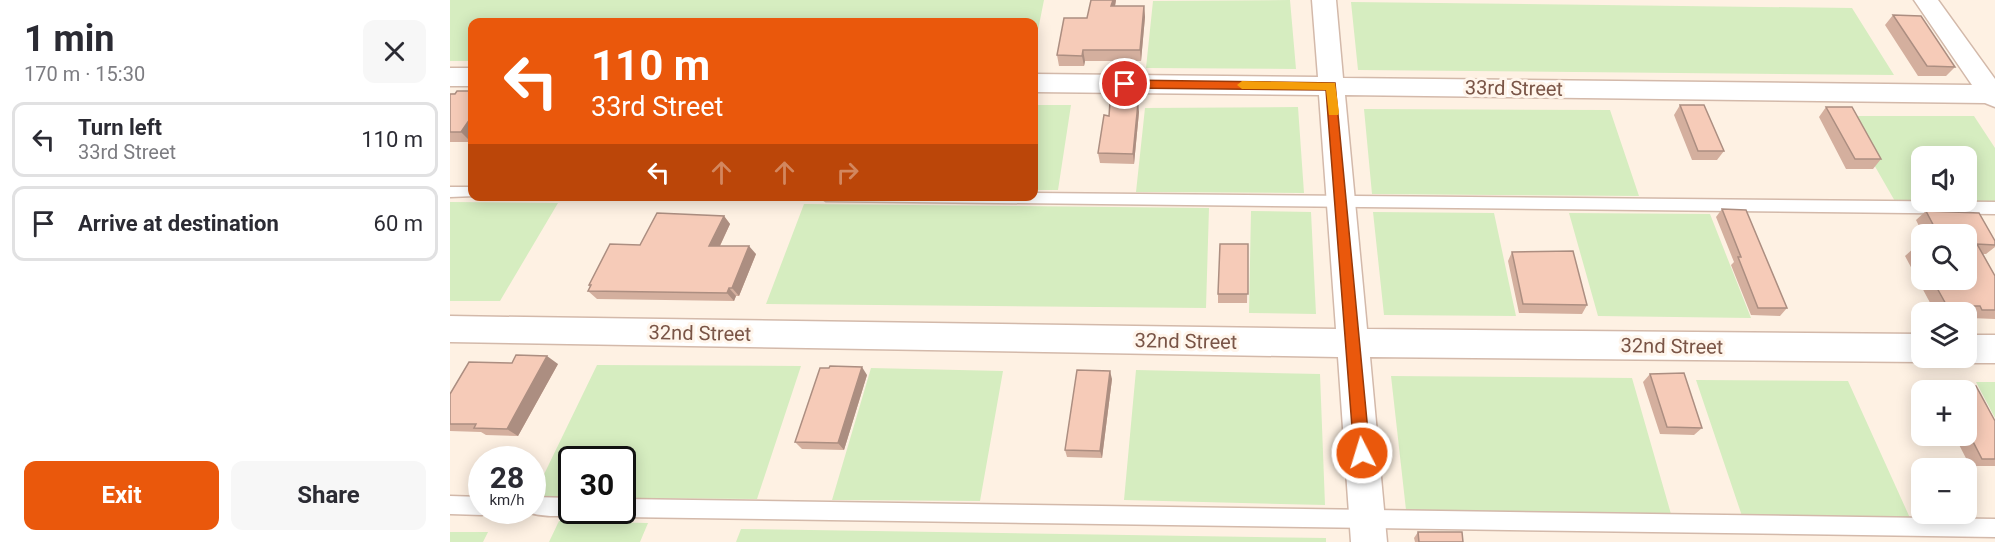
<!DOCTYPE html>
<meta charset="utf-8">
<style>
body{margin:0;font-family:Roboto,sans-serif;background:#f7f7f7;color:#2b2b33;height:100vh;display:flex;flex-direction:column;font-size:22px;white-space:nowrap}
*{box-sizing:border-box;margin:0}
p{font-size:20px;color:#7c7c81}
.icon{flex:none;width:33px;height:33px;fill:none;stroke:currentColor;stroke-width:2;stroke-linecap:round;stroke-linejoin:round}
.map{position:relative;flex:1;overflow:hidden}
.drawer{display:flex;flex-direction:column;background:#fff;width:450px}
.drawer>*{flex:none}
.guide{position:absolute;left:18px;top:18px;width:570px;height:183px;border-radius:12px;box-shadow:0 3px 15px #0003;background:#ea580c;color:#fff;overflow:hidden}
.controls{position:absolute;left:1461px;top:146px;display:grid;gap:12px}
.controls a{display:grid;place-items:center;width:66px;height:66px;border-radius:12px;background:#fff;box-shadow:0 3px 15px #0003;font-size:30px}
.speed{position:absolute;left:18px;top:446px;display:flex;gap:12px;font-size:30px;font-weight:700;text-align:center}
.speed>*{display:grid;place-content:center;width:78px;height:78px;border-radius:50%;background:#fff;box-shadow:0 3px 15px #0003;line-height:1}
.speed small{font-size:15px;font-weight:400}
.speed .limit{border:3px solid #111;border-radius:9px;background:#fff;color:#111}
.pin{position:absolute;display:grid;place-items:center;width:51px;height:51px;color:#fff;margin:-26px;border:3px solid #fff;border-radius:50%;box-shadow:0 2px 6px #0007}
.me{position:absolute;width:66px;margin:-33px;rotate:355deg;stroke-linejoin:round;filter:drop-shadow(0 0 4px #0008)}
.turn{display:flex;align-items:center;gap:21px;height:126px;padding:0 24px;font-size:27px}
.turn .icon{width:78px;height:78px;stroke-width:2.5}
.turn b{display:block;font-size:42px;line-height:51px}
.lanes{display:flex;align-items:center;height:57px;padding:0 24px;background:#0003;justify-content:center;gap:30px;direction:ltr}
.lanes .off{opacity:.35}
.round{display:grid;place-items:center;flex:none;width:63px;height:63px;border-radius:12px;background:#f7f7f7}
.head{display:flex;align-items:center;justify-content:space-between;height:102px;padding:0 24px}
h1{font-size:36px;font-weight:700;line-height:45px}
.primary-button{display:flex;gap:12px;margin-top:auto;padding:12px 24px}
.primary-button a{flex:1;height:69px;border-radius:12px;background:#ea580c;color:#fff;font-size:24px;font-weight:700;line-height:69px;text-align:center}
.primary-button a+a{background:#f7f7f7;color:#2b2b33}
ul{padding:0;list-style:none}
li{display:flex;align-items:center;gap:18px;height:75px;margin:0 12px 9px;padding:0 12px;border:3px solid #e1e1e2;border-radius:12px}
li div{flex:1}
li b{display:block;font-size:22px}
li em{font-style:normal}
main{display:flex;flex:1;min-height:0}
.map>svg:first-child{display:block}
</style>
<main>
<section class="drawer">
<div class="head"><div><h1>1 min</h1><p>170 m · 15:30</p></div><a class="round"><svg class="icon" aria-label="close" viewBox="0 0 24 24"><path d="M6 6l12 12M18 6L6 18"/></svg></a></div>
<ul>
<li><svg class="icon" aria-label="left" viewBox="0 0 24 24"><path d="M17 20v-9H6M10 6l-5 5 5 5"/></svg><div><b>Turn left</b><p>33rd Street</p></div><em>110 m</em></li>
<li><svg class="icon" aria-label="arrive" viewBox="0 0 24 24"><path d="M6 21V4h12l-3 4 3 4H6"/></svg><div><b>Arrive at destination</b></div><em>60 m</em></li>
</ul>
<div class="primary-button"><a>Exit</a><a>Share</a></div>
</section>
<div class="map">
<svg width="1545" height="542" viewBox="0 0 1545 542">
<rect width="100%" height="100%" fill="#fef1e3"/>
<!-- green -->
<path fill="#d6edc0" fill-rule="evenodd" d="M0,0H594L584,50V22H22V61H0Z
M840,0L846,69L696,68L703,1Z
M901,2L1402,8L1444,75L908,70Z
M584,105H621L608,190H584Z
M848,107L854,193L686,192L695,108Z
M914,109L1160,110L1189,196L922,194Z
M1396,116H1524L1545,148V204L1446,203ZM1472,156H1516V201H1472Z
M0,202L108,203L50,301H0Z
M354,204L759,208L756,308L316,304Z
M801,211L861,212L866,314L799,313Z
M923,212L1044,213L1066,316L934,315Z
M1119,213L1260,214L1301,318L1148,316Z
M147,365L351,366L307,499L173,498L172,459H122L121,498L83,497Z
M421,368L553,371L530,501L382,500Z
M686,370L870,374L875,505L674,500Z
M941,376L1182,378L1221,514L956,510Z
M1246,380L1398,381L1460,518L1292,516Z
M1526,382H1545V418Z
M109,521L198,523L190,542H99Z
M291,529L876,538V542H286Z
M0,532H38L33,542H0Z"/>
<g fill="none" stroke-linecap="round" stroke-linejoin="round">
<defs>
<path id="service" d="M0,187H22V196H25L0,197Z
M584,193L1545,202V214L376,201L369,196H584Z
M0,496L32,497V510H39L32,515L0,514Z
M82,497L122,498V510H130C123,519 83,517 75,510H82Z
M172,499L1545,519V537L172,517L166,514L164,510H172Z"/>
<path id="minor" d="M862,0H886L893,78L1522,85L1464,0H1488L1545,79V107L1535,103L895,95L917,329L1472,334V357L1483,358L1472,362L920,357L937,542H901L888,357L0,342V316L886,329L869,95L584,92V74L868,77Z
M0,68H22V86H0Z
M1516,335H1545V363H1516L1505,359L1504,357H1516Z"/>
</defs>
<!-- service casing -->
<use href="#service" stroke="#d3b9aa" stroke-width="3"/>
<!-- minor casing -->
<use href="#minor" stroke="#d3b9aa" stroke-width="3"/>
<!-- service -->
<use href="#service" fill="#fff" fill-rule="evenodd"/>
<!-- minor -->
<use href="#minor" fill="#fff" fill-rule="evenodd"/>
</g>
<!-- wall -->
<path fill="#d4af9e" d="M666,0L665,6H694L695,17L691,61H635L634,66H609L607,55Z
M1443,15L1505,67L1496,76H1468L1435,25Z
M22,91V139L21,142H0V94Z
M1230,105L1274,151L1267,160H1242L1224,115Z
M1376,107L1431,159L1423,169H1396L1369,117Z
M689,112L684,164L650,163L648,153Z
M1272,209L1337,308L1330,316L1301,315L1281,265L1284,262L1266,217Z
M1476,211L1545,241V247L1536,254H1533L1545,276V319L1520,318L1518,315H1516V312H1485L1455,256L1465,247H1472V279H1516V234H1473L1466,220Z
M274,216L280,224L270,246L306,254L289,296H286L284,301L147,299L138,291L140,287L139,285L190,245Z
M798,244L797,303H768V294Z
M1062,252L1137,305L1132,314L1069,313L1058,261Z
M108,364L68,436L36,435L31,432L0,431V394Z
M379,368L417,375L394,450L352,449L345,442Z
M1200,374L1252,428L1244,435L1210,434L1193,382Z
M662,379L652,458L617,457L615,450Z
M1495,385L1526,386L1545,421V466H1520L1504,435H1516V390H1488Z
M968,532L1013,542H965L964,538Z"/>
<!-- shaded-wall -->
<path fill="#ac8e81" d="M663,0H666L663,17L661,6Z
M694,6L695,17L691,61L690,50Z
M633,50L635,61L634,66L632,56Z
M688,103L689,112L684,164L683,154Z
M22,116V139L21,142L11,132Z
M274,216L280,224L266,254L259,246Z
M299,246L306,254L289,296L282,288Z
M279,288L286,296L284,301L277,293Z
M97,356L108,364L68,436L57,429Z
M412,367L417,375L394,450L388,443Z
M660,371L662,379L652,458L650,451Z"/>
<!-- building -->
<path fill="#f6cbb8" stroke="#ac8e81" stroke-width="1.5" d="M641,0H663L661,6H694L690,50H633L632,56L607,55L614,18H637Z
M1443,15L1471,16L1505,67L1477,66Z
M7,91H22V116L11,132H0V94H5Z
M660,102L688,103L683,154L648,153L654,115L659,116Z
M1230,105H1254L1274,151H1248Z
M1376,107H1402L1431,159H1405Z
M1272,209L1296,210L1337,308H1308L1288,257H1291Z
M1476,211L1529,213L1545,241V245L1527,244L1545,276V310H1532L1530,306H1497L1482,279H1516V234H1488Z
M207,213L274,216L259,246H299L282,288H279L277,293L138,291L141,285H139L160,244L190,245Z
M770,244H798V294H768Z
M1465,247H1472V259Z
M1123,251L1137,305L1073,304L1062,252Z
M66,355L97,356L57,429L24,428L26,424H0V394L19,362L62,363Z
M380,366L412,367L388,443L345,442L370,368H379Z
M627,370L660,371L650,451L615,450Z
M1234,373L1252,428L1217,427L1200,374Z
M1495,385L1526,386L1545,421V459H1532L1516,428V390H1497Z
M968,532H1012L1013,542H969Z"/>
<!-- route -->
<path fill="#ea580c" stroke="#983908" stroke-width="1.5" d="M675,80L885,83L920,453L917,459L912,461L906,459L904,453L876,90L675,88L669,84Z"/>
<!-- slow -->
<path fill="#f59e0b" d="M792,81L885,83L889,112L888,115H879L876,90L792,89L787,85Z"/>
<g text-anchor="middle" stroke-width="6" stroke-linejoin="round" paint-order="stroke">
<!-- street labels -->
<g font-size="20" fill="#795446" stroke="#fff5eb">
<text transform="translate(1064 88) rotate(1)" y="7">33rd Street</text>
<text transform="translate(250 333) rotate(1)" y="7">32nd Street</text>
<text transform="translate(736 341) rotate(1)" y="7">32nd Street</text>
<text transform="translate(1222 346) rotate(1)" y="7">32nd Street</text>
</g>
</g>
</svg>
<div class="controls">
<a><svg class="icon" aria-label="sound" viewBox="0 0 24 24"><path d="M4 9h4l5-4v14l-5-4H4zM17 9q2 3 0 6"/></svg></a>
<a><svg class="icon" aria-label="search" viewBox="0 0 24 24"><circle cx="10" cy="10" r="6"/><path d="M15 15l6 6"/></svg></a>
<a><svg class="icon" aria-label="layers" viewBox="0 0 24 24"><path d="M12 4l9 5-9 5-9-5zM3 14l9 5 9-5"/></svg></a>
<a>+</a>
<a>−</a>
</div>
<div class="speed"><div>28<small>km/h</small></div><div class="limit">30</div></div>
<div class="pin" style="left:675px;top:84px;background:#d93025"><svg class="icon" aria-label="arrive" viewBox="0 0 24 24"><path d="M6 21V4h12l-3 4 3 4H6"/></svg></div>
<svg class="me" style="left:912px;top:453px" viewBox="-20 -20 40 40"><circle r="17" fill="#ea580c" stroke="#fff" stroke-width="3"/><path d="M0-11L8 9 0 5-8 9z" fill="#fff"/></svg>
<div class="guide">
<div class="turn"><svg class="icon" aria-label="left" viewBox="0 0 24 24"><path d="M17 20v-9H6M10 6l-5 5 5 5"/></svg><div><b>110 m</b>33rd Street</div></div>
<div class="lanes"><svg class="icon" aria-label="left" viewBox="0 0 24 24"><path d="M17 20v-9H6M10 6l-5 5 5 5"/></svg><svg class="icon off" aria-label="ahead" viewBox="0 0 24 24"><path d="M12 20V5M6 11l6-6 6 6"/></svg><svg class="icon off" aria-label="ahead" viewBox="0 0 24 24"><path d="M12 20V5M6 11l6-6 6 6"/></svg><svg class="icon off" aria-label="right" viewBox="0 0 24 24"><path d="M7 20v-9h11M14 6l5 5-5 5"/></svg></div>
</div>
</div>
</main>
